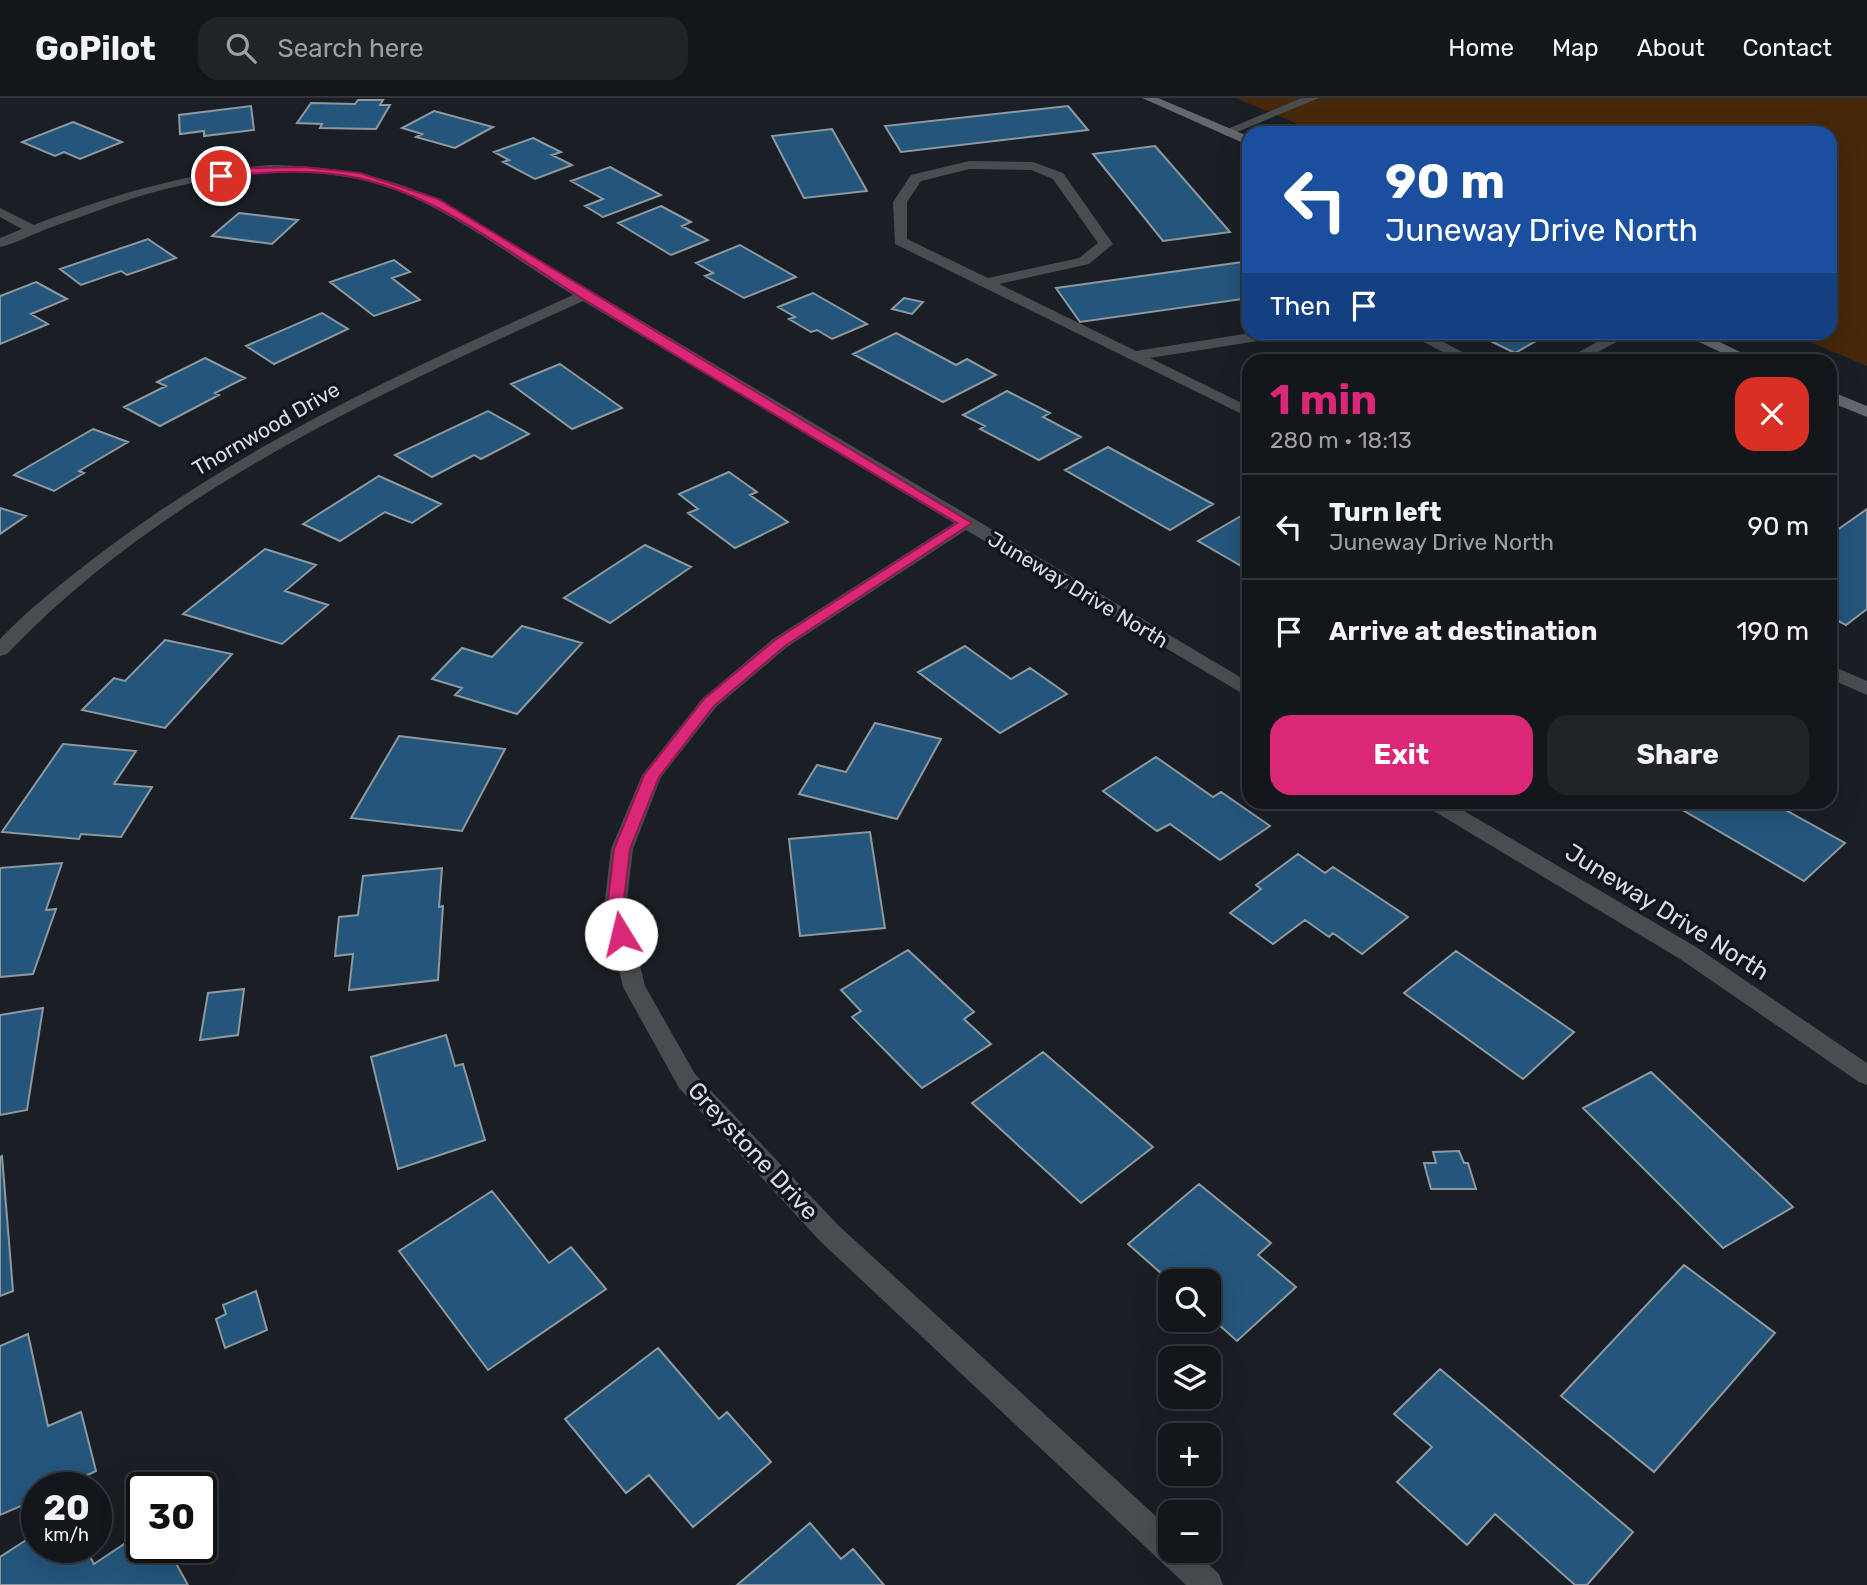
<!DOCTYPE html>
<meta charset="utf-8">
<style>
body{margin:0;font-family:Rubik,sans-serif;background:#202429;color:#f1f3f6;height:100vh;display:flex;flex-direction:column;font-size:26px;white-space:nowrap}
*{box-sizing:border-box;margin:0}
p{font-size:23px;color:#9d9fa3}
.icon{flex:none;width:38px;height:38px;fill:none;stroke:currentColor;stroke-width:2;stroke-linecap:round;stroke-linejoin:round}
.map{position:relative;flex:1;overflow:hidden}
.side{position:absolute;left:1242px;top:256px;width:595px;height:455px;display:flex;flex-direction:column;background:#13171c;border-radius:21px;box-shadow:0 7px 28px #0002,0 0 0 2px #32363b}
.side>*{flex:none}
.banner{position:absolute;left:1242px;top:28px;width:595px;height:214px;border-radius:21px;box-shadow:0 7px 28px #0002,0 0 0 2px #32363b;background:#1a4fa0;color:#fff;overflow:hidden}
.tools{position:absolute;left:1158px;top:1171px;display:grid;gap:14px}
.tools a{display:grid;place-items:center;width:63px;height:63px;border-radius:14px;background:#13171c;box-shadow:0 7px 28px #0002,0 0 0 2px #32363b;font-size:35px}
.speed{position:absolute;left:21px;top:1374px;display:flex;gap:14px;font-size:35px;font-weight:700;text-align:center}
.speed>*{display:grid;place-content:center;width:91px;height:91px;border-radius:50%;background:#13171c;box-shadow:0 7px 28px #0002,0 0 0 2px #32363b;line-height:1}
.speed small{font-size:18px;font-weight:400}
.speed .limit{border:4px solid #111;border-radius:10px;background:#fff;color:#111}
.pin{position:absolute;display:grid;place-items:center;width:60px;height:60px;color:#fff;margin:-30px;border:4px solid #fff;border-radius:50%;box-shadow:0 2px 7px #0007}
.me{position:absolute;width:77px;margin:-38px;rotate:351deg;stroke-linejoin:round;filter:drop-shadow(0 0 5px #0008)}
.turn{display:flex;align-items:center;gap:24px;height:147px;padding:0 28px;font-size:32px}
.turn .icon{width:91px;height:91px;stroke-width:2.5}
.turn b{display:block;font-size:49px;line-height:60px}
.then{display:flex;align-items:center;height:66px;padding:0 28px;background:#0003;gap:14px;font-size:26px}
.round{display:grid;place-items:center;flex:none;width:74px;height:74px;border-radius:21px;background:#202429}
.head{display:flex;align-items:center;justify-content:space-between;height:119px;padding:0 28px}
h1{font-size:42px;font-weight:700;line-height:52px;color:#db2777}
.button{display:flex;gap:14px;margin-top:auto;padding:14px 28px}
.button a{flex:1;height:80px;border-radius:21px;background:#db2777;color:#fff;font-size:28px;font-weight:700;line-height:80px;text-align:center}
.button a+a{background:#202429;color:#f1f3f6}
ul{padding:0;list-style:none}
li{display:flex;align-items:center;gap:21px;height:105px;padding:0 28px;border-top:2px solid #32363b}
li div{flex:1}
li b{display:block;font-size:26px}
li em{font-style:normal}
header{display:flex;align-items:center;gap:42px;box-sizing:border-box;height:98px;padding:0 35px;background:#13171c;border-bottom:2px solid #32363b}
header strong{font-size:33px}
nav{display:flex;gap:38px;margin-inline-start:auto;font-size:24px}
.search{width:490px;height:63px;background:#202429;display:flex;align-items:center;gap:18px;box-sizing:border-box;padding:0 24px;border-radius:21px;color:#9d9fa3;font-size:26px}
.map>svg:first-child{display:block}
</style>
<header>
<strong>GoPilot</strong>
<div class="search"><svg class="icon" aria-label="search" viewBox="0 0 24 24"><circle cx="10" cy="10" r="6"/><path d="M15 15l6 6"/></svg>Search here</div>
<nav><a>Home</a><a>Map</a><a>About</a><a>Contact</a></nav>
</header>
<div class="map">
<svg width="1867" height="1487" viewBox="0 0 1867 1487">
<rect width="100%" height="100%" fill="#191f25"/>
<!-- green -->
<path fill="#46280a" d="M1236,0H1867V268L1788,235L1830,234V35H1319Z"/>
<!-- building -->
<path fill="#24557b" stroke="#8f989f" stroke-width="2" d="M358,2H383L380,7H390L376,31L320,30L322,26L297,25L311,5L355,6Z
M251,8L254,32L204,38V33L180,36L179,17Z
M1068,8L1088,32L901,54L885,28Z
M434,13L493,29L455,50L416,39L422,36L402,30Z
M73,24L122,44L80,61L64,54L55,58L22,44Z
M832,31L867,93L804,100L772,38Z
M533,40L561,54L552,57L572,67L535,81L503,64L509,62L494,54Z
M1155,48L1230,134L1163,143L1093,56Z
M610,69L661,97L603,119L585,108L603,101L571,83Z
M661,108L691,124L682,128L708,142L671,157L618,125Z
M239,115L298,122L272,146L212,138Z
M148,141L176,160L127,177L121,173L81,187L60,171Z
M740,147L796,179L744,200L705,178L713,175L696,165Z
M394,162L410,174L392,180L420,202L374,218L330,184Z
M1250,163V200L1080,224L1056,190Z
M36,184L67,201L31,216L48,226L0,246V198Z
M813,195L867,226L832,241L817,232L811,234L789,221L795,219L778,209Z
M904,200L923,204L912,216L892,211Z
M322,215L348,231L274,266L246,248Z
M1472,234H1552L1515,255Z
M896,235L956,267L967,261L996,277L943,304L853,256Z
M205,260L245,280L215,295L219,297L160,328L124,309L166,288L157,284Z
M560,266L622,310L572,331L511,286Z
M1007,293L1050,315L1043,319L1081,339L1039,362L980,331L985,328L963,317Z
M488,313L529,336L481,361L474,357L432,379L395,357Z
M93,331L128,344L79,373L84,375L54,393L14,377Z
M1108,349L1213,406L1170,432L1065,372Z
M729,374L757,394L750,397L788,424L735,450L688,415L698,411L679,396Z
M379,378L441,406L412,425L385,414L340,443L303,426Z
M0,410L26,418L0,436Z
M1867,411V511L1846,527L1830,519V437Z
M1241,418L1250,422V473L1198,443Z
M645,447L691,469L610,525L564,500Z
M265,451L316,467L285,493L328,507L282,546L183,516Z
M522,528L582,545L517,616L455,597L462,590L432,581L462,550L492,559Z
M165,542L232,556L165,630L82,612L114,580L125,583Z
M965,548L1011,581L1030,570L1067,596L1000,635L918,574Z
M875,625L941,641L897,721L799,696L817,667L846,674Z
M399,638L505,651L462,733L351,720Z
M63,646L136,653L114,686L152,689L121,739L81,736L79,741L2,734Z
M1156,659L1213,699L1221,694L1270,728L1220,762L1170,726L1157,733L1103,693Z
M1689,704H1771L1845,745L1804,783L1681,711Z
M870,734L885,830L800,838L789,741Z
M1298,756L1325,775L1333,769L1408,819L1362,856L1333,835L1329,839L1305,822L1273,846L1230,815L1261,791L1256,787Z
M62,765L46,812L56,811L33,876L0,879V770Z
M442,770L439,809L443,808L438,882L349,892L353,856L335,858L339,819L358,817L363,778Z
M908,852L974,914L964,921L991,946L922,990L852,919L861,913L841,892Z
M1456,853L1574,934L1523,981L1404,895Z
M244,891L238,937L200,942L208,895Z
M43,910L27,1012L0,1017V917Z
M446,937L455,968L463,966L485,1042L398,1071L371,959Z
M1043,954L1153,1049L1081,1105L972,1005Z
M1651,974L1793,1109L1723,1150L1583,1010Z
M1459,1053L1464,1065H1468L1476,1091H1431L1424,1065H1436L1433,1054Z
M2,1058L13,1193L0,1198V1059Z
M1199,1086L1271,1145L1258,1157L1296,1189L1237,1243L1209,1218V1183L1171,1184L1128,1146Z
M492,1093L549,1165L571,1149L606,1191L488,1272L399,1153Z
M1684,1167L1775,1235L1654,1374L1561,1298Z
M256,1193L267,1232L225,1250L216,1221L226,1216L223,1207Z
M28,1236L48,1328L81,1314L96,1373L61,1390H37V1401L0,1417V1248Z
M658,1250L719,1321L727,1314L771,1364L693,1429L649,1377L626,1395L565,1321Z
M1440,1271L1633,1434L1587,1487H1575L1495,1416L1467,1447L1397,1384L1432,1349L1394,1316Z
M810,1425L841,1461L853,1451L884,1487H737Z
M142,1434V1449H167L188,1487H0V1459L37,1435V1449H85L94,1466Z"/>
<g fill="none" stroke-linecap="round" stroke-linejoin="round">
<!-- lane -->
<path fill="#4a4d50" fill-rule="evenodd" d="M1302,0H1319L1230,37L1226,38L1220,34Z
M969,63L1033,64L1063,75L1113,146L1089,166L999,186L1136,253L1257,234H1297L1290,238L1150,260L1250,309V320L895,146L893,104L911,77ZM969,71L1031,72L1053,81L1098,145L1079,160L988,180L907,141V104L921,83Z
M1405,234H1425L1477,262H1458Z
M1615,234H1635L1583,262H1564Z
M1830,567L1867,583V597L1830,581Z"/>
<!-- street -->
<path fill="#4a4d50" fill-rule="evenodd" d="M269,67C331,68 386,76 442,104L1250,585V600L966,432L787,549L716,609L661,679L633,751L626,810L645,888L695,976L838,1127L1171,1432V1452H1193L1219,1476L1223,1487H1186L820,1143L679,990L623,889L604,810L611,751L642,677L702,601L773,541L954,425L583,203C379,296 164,391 7,556L0,558V541C32,508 68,480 105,452C248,344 411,270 573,197C515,161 459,117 395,92C312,61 217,75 134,100C106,109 78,120 49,130C33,136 17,145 0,149V140L22,131L0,119V110L34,127C110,97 187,75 269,67Z
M1424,704H1449L1696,849L1867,965V987L1859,984L1680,861L1427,709Z"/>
<!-- secondary -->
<path fill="#62686d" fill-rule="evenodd" d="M1142,0H1158L1250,39V48Z
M1678,234H1699L1757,262H1737Z
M1830,293L1867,308V319L1830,304Z"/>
</g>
<!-- route -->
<path fill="#db2777" stroke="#8e194d" stroke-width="2" d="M304,69L360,75L438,101L972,425L785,548L714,608L659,679L630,751L623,810L630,836L627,841H615L607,810L614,751L644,677L704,601L775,542L957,425C831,350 705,276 580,199C512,157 438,97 358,80C314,71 265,73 221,80L216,78L247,70Z"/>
<g text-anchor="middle" stroke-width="7" stroke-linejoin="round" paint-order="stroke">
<!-- far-street labels -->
<g font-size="21" fill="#d8dde1" stroke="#10161c">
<text transform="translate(266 331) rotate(-30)" y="7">Thornwood Drive</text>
<text transform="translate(1078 492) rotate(31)" y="7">Juneway Drive North</text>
</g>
<!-- street labels -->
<g font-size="24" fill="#d8dde1" stroke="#10161c">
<text transform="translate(1667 814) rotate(32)" y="8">Juneway Drive North</text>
<text transform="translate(753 1053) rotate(47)" y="8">Greystone Drive</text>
</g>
</g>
</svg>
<div class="tools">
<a><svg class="icon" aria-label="search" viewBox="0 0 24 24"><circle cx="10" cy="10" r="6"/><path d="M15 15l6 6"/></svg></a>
<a><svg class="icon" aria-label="layers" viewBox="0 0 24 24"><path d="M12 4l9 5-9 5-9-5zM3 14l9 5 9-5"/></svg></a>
<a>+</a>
<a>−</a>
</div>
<div class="speed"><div>20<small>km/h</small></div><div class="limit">30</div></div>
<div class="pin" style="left:221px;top:78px;background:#d93025"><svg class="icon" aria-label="arrive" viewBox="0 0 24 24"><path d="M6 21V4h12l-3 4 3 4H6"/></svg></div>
<svg class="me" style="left:621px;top:836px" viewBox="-20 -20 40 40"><circle r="19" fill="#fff"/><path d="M0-13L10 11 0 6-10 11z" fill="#db2777"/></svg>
<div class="banner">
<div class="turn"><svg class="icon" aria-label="left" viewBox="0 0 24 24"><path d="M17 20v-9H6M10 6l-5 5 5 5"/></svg><div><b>90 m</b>Juneway Drive North</div></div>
<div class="then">Then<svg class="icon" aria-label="arrive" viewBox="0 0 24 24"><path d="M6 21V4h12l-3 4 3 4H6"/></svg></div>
</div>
<section class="side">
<div class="head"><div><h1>1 min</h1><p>280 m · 18:13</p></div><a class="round" style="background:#d93025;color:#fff"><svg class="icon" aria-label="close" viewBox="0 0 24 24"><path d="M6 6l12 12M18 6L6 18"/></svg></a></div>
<ul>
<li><svg class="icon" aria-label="left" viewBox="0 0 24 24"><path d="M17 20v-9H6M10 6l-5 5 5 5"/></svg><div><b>Turn left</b><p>Juneway Drive North</p></div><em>90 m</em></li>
<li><svg class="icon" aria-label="arrive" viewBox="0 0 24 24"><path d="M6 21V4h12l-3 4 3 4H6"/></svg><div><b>Arrive at destination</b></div><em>190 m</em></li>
</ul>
<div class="button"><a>Exit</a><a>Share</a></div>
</section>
</div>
